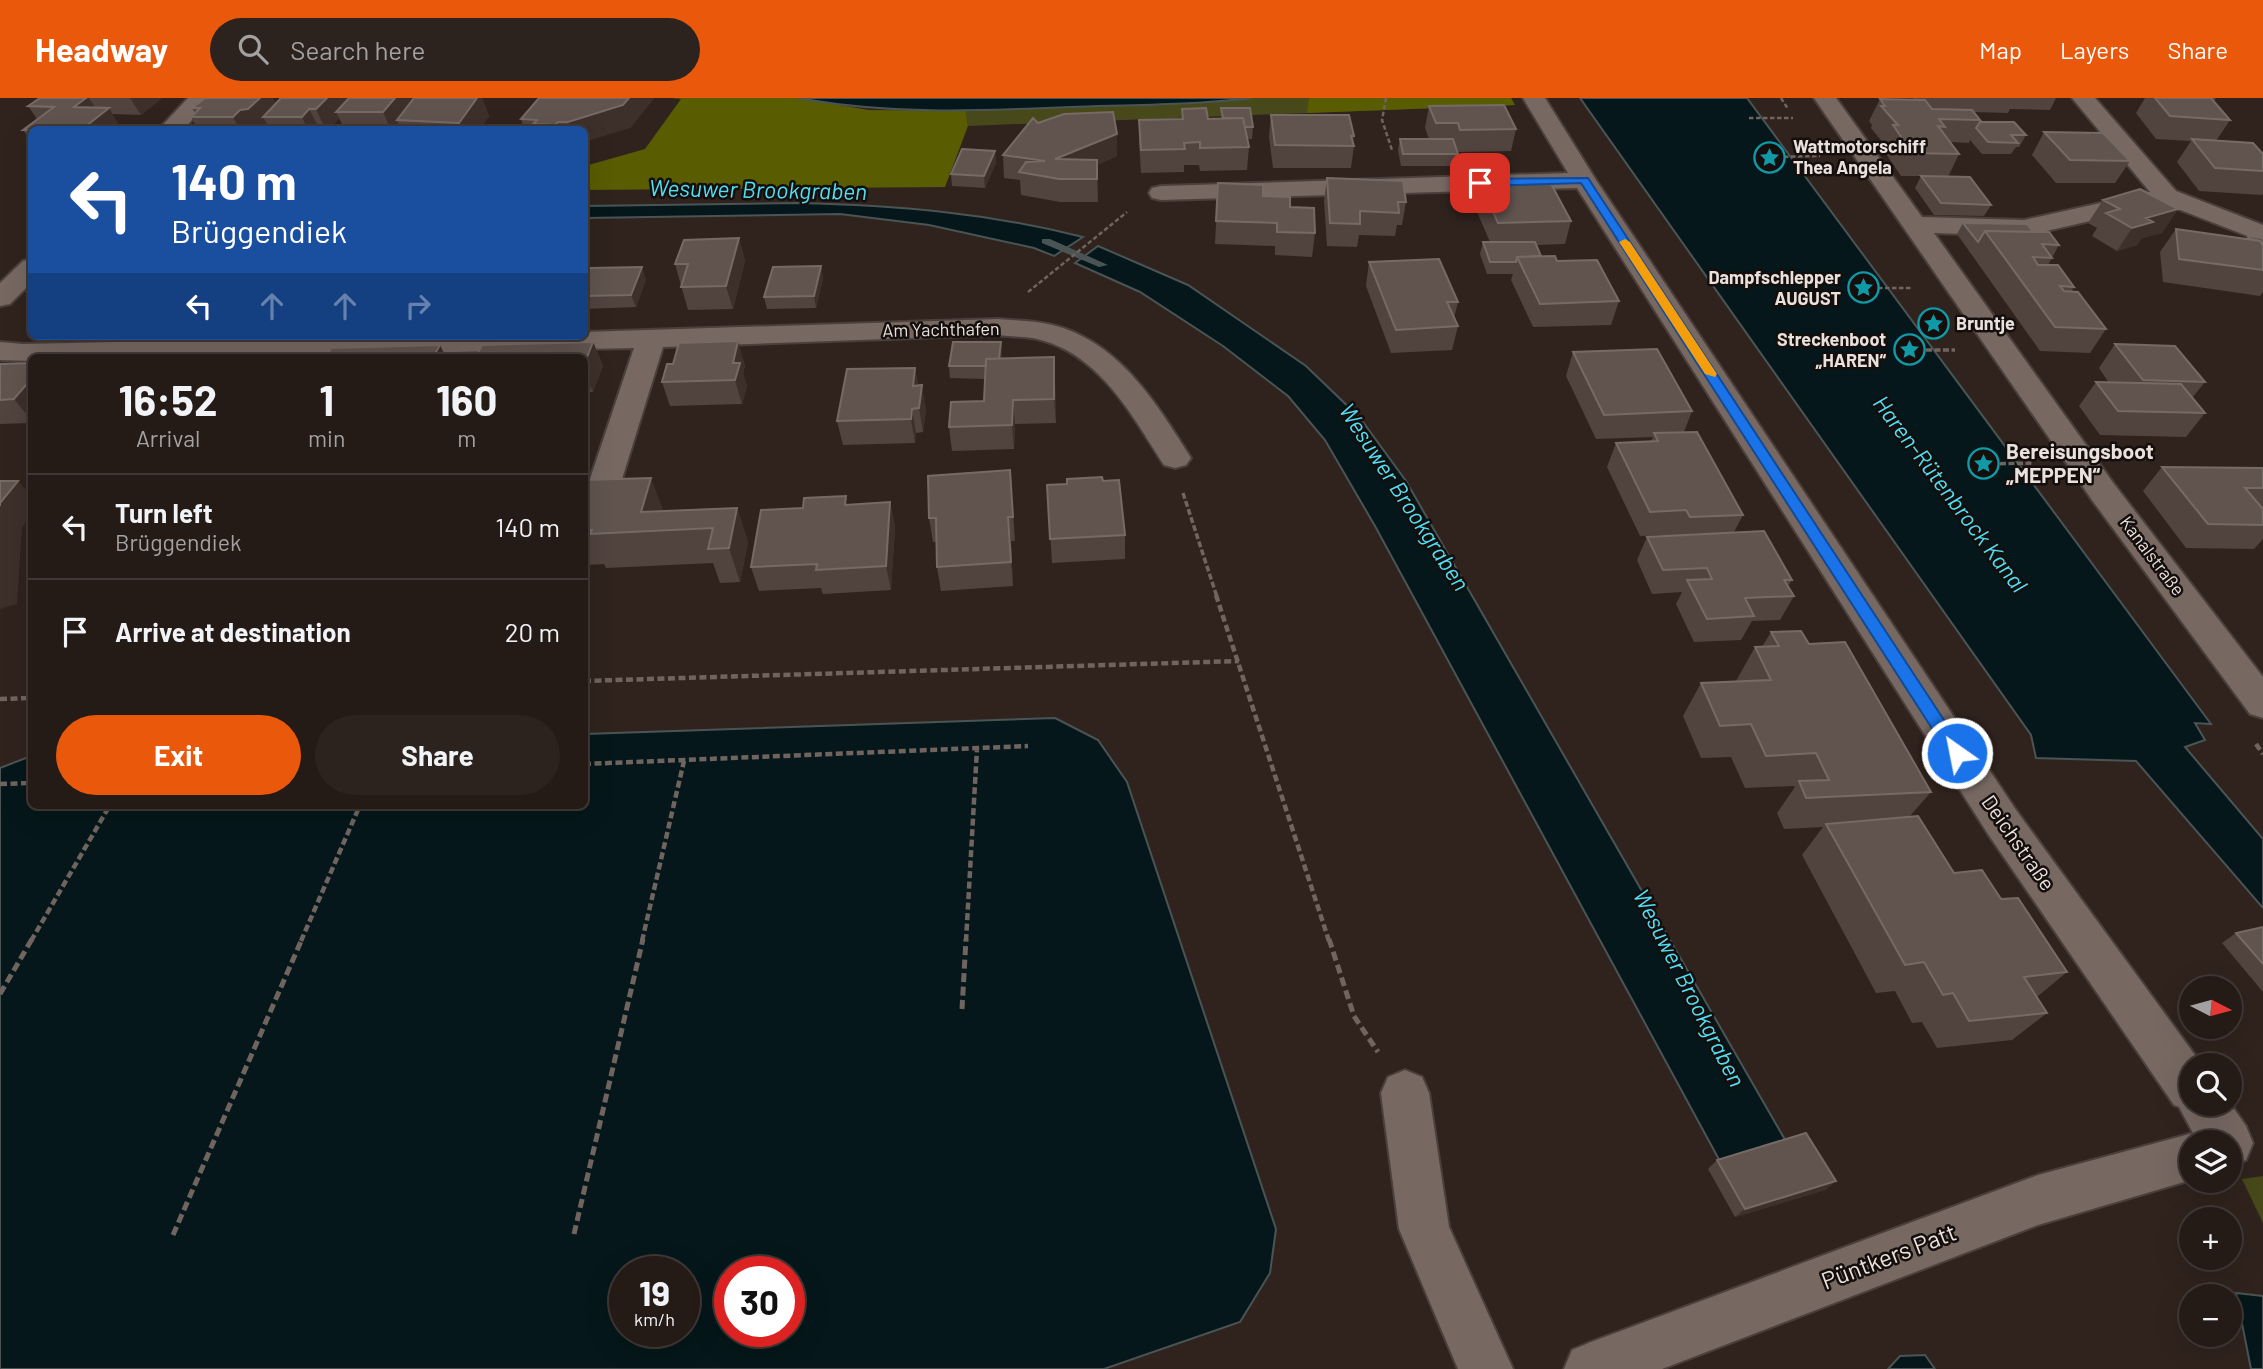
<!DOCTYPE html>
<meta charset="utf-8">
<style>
body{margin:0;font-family:Barlow,sans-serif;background:#2c231f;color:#f1f3f6;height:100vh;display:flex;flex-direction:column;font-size:26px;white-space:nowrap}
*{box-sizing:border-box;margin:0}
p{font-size:23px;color:#a3a1a1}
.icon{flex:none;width:38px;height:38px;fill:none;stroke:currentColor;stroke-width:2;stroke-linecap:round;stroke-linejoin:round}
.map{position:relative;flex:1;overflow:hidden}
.sheet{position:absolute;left:28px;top:256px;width:560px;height:455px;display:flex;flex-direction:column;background:#241a16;border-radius:10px;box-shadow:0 7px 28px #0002,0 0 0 2px #413835}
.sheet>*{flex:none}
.banner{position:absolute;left:28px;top:28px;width:560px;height:214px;border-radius:10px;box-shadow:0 7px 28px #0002,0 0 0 2px #413835;background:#1a4fa0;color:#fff;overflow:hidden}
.needle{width:46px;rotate:96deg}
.controls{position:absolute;left:2179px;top:878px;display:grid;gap:14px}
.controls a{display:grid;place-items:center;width:63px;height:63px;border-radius:50%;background:#241a16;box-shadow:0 7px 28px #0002,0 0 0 2px #413835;font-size:35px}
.speed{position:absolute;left:609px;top:1158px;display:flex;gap:14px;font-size:35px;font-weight:700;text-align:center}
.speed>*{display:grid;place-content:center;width:91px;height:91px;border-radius:50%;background:#241a16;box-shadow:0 7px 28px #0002,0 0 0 2px #413835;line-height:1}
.speed small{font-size:18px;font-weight:400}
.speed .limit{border:10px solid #d22;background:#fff;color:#111}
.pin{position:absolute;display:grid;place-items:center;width:60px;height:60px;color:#fff;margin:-30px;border-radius:14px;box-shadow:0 4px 10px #0006}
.me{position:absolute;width:77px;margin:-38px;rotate:327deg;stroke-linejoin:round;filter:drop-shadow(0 0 5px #0008)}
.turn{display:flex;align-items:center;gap:24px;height:147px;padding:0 28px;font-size:32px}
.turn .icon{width:91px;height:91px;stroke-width:2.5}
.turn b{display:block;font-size:49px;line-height:60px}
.lanes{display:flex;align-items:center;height:66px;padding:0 28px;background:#0003;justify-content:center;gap:35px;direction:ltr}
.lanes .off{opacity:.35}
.eta{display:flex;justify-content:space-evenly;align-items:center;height:119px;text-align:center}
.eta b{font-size:42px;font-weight:700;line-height:49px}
.primary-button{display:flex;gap:14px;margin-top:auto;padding:14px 28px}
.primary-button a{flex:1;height:80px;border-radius:42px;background:#ea580c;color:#fff;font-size:28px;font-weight:700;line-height:80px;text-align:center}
.primary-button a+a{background:#2c231f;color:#f1f3f6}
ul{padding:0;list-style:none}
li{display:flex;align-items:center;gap:21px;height:105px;padding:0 28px;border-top:2px solid #413835}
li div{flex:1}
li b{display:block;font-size:26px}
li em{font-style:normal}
header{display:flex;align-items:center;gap:42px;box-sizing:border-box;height:98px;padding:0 35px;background:#ea580c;color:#fff}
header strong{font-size:33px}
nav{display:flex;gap:38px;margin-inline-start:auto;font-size:24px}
.search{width:490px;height:63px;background:#2c231f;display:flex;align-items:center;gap:18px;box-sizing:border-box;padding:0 24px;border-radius:38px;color:#a3a1a1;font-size:26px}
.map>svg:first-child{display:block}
</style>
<header>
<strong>Headway</strong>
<div class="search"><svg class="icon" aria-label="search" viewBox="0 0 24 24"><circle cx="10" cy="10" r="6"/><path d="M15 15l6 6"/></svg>Search here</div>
<nav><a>Map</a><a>Layers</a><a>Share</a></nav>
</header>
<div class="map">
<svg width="2263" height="1271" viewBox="0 0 2263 1271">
<rect width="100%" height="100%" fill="#30231e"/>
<!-- green -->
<path fill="#47491a" d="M1252,0H1511L1515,7L968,28L966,13Z
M2263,1078V1125L2242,1081Z"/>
<!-- forest -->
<path fill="#595c01" d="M670,0H798L869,12L966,13L968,28L945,89L585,92V68L645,51L681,1Z
M1309,0H1511L1515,7L1307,15Z"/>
<!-- water -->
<path fill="#05171a" stroke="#4a5454" stroke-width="2" fill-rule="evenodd" d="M798,0H1252C1192,7 1131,7 1070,9C976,13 891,17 798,0Z
M1580,0H1747L2211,626L2195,625L2205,642L2185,649L2263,741V810L2136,663L2036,660L2031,637Z
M798,105C895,107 988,115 1083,139L1054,158L1034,150L929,127L840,116L585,120V108Z
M1098,148L1188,187L1306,268L1360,320L1406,383L1788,1047L1722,1067L1375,428L1325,342L1288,298L1223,248L1140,194L1075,165Z
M1055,620L1098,642L1127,684L1276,1131L1270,1175L1240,1224L1104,1271H0V670L31,658L32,707H584L585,636ZM684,1174V1234H625V1174ZM730,1174H789V1234H730Z
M2236,1195L2263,1198V1271H2251Z
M1925,1257L1935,1271H1888L1900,1258Z"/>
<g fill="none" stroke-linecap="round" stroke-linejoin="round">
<!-- stream -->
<path fill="#4a5454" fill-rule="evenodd" d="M1042,141H1050L1108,167L1099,169L1042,145Z"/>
<defs>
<path id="minor" d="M188,0H212L183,32H158Z
M1523,0H1545L1596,82L2016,712L2203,968H2191V1006L2230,1005L2246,1028L2253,1045L2246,1062L2230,1069V1045H2191V1082L2038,1127L1662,1271H1564L1572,1252L1591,1244L2038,1077L2193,1035L2179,1009L2174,1007L1988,736L1577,90L1161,102L1152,100L1149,95L1152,90L1161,88L1568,75Z
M1814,0H1836L1922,119L2024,122L2150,94L2072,0H2095L2176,93L2263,127V144L2165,106L2024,138L1934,135L2114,386L2263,579V620L2250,616L2092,402Z
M32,161V184L10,206L0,208V185L23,163Z
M998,221C1020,223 1042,223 1063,230C1124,251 1158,308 1191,360L1186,367L1175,370L1164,367C1133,319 1101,258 1041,242C1028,238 1012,239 998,237L663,249L622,381L617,388L606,391L595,388L590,381L634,250L232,259H32V263L0,262V244L23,246L399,238H584V234Z
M1405,972L1422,979L1429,995L1449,1129L1513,1271H1458L1399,1131L1381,995L1388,979Z"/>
</defs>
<!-- minor casing -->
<use href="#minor" stroke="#4a3f3b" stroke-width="4"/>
<!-- path-far3 -->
<path stroke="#70645f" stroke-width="2.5" stroke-dasharray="4.5 2.5" stroke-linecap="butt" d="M1386,0L1382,22L1392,52
M1781,0L1788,11
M1749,20H1793
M1770,59L1820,58
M1864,190H1911
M1028,194L1127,114"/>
<!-- path-far2 -->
<path stroke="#70645f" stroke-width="3.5" stroke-dasharray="6 2.5" stroke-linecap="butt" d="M1909,252H1955
M1983,366L2033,365
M1183,395L1217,499"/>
<!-- path-far1 -->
<path stroke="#70645f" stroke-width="4.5" stroke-dasharray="7 3.5" stroke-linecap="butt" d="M1216,497L1329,843
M584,583L1239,563
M0,601L32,600
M2256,646L2263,656
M584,666L1028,648
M0,686L32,685
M31,843L110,707
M301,843L360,707
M642,843L684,663
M966,843L977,651"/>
<!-- path -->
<path stroke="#70645f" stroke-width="5" stroke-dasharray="9 4.5" stroke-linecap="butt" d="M1329,841L1354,918L1378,954
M0,896L32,841
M962,911L966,841
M574,1136L643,841
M173,1137L302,841"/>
<!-- minor -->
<use href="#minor" fill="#776862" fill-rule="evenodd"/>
</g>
<!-- wall -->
<path fill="#51433e" d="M40,0H162L141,17L112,16L122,32H32V45L23,32L37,21L28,8Z
M414,0H482L489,18L479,32H401L400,29L398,32H345L339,20L329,32H270L267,26L262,32H198L191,19L195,15L192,10L276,6L412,2Z
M539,0H654L630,30L584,32H524L521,21Z
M1913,0H2056L2050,12L2010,11L2008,15L1974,14L1980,22V24L2026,37L2019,49H2016L2011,56H1982L1970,42L1969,45L1950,44L1959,56L1948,79L1991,107L1984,118L1934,117L1915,90L1921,78H1901L1882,50L1884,46L1871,30L1872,27L1869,23L1880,1L1914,2Z
M2141,0H2216L2214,3L2230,22L2216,43L2263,73V96L2262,97L2199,93L2177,64L2191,43L2156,41L2136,15L2145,0Z
M1429,8L1516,31L1511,53L1457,54L1458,56L1456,68H1401L1398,52L1400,41H1429L1425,30Z
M1221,10L1253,29L1252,41H1247L1249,49L1247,72L1200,73L1199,67H1184V74L1141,75L1139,44V22L1181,21L1182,11L1208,21L1221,20Z
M1271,17L1354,38L1353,43L1354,48L1351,70H1273L1269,39Z
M1038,25L1117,36V58L1097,67L1098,104H1060L1021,97L1020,82L1004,80L1003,57Z
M2044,34L2130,63L2115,85H2056L2032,57Z
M995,53L996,65L985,90L952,88L951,76Z
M1327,80L1406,104L1402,127H1397L1395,138L1359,137L1357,149L1327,148L1324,103Z
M1479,84L1571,123L1565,146L1537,147L1541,158L1557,163L1619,203L1611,227L1533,229L1511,182L1513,176H1487L1480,156L1483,144H1490L1474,107Z
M1218,85L1263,98L1290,109L1315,135L1312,159L1275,157V148L1215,146Z
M2103,102L2178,111L2162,135L2142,140L2137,147L2117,153L2092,138L2097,130L2088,125Z
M1963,125L2033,134L2059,147L2048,167L2074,189L2071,194L2106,231L2090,255L2040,253L1957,136Z
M2176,131L2245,141L2248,138L2263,140V194L2260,198L2163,184L2160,154Z
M739,140L745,163L733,211L688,212L675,166Z
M1369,164L1458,204L1454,220L1458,228L1452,252L1391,255L1366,188Z
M821,168L823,180L816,210L767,211L764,199Z
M646,181L636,209L584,211V183Z
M593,244L603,268L593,294H584V259Z
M2115,246L2205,284L2192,300L2205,315L2186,339L2100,337L2079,308L2096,284L2109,285L2099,270Z
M1573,254L1692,313L1684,334L1743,417L1734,434L1792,482L1788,488L1794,498L1780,522L1752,523L1741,542L1694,544L1676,506L1682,494L1652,496L1637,462L1647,439L1676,437L1640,438L1607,369L1616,345L1651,343L1653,339L1596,341L1566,278Z
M1002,256V261L1055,283L1056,325L1015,326L1014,351L952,353L949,329L984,303L985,281L950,280L949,268Z
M32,265V325L0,326V266Z
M745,267L743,276L747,288L742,306L670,308L662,284Z
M915,270L918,287L926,311L923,334L916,335L915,345L843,347L837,323Z
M2162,369L2263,370V441L2254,451L2186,450L2143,393Z
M1010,372L1015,443H1011L1013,488L941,493L937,469L936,444H933L929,420Z
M584,382L663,413L737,410L748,444L740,484L720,485L713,465L606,470L604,466L584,467Z
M1103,383L1125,437V461L1052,465L1047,387Z
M890,404L895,428L891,492L823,496L821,490L759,493L751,469L803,410Z
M1771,534L1809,546L1931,694L1910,718L1954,775L2001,801L2067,874L2037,899L2047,915L2012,942L1937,950L1922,924L1912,925L1895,893L1876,895L1802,757L1823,729L1784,731L1777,715L1795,689L1794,688L1745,690L1731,659L1701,660L1683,618L1701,585L1736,584V583L1755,549H1762Z
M2263,829V894L2222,845L2236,835Z
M1717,1062L1836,1083L1825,1092L1735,1119L1708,1071Z"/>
<!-- shaded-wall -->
<path fill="#3d2f2a" d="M86,0H89L100,17L109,10L122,32H81L74,9Z
M130,0H162L141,17Z
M252,0H273L277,8L263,19L267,26L262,32H240L233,19Z
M327,0H351L336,14L339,20L329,32H326L316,11Z
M395,0H412L415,9L397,22L400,29L398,32H391L383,14Z
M477,0H482L489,18L479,32H462L459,25Z
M629,0H654L630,30L584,44V32H571L568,24Z
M309,11L320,32H308L302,19Z
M558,24L561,32H557L555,27Z
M1117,36V58L1097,67L1098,104L1097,67L1055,61Z
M995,53L996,65L985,90L984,78Z
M2178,111L2162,135L2142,140L2137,147L2117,153L2132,130L2146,120Z
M739,140L745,163L733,211L726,188Z
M821,168L823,180L816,210L814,198Z
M642,169L646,181L636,209L631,197Z
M738,243L745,267L743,276L747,288L742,306L735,282L733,265Z
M593,244L603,268L593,294L584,273V267Z
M1001,244L1002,256L999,281L997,268Z
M440,247L446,259H433Z
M1054,259L1055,283L1056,325L1054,301Z
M915,270L919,294L917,311L913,288Z
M32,280V323L14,301Z
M922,287L926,311L923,334L919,310Z
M1013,302L1015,326L1014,351L1012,327Z
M912,311L916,335L915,345L911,321Z
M651,380L664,414H641Z
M18,383L32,398V417L22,429L17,506L0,511V405Z
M890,404L895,428L891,492L886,468Z
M737,410L748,444L740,484L729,450Z
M1008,419L1011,443L1013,488L1011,464Z
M1836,1083L1825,1092L1735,1119L1745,1111Z"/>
<!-- building -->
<path fill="#61544f" stroke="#766a65" stroke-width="2" d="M40,0H86L74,9L109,10L81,32H23L54,9L28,8Z
M205,0H260L248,11L240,12L233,19H191L200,10H192Z
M281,0H327L316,11H309L302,19H263Z
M349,0H395L383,14H336Z
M414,0H477L459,25L397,22Z
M539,0H629L623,7L568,24H558L555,27L533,26L537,22L521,21Z
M2155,0H2211L2230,22L2170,18Z
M1880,1L1925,2L1932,11L1972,12L1980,22L1939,21L1945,29L1938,28L1959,56L1912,55L1893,27H1898L1881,8H1885Z
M1504,7L1516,31L1460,32L1458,25H1436L1429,8Z
M1206,10L1208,21L1243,20L1249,49L1200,50V44L1184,45L1185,51L1141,52L1139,22L1183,21L1182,11Z
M1221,10H1250L1253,29H1245L1243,20H1223Z
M1113,14L1117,36L1055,61L1097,62V81H1059L1019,74L1026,64L1045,63L1003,57L1033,20L1038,25L1064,16Z
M1271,17H1349L1354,38H1351L1354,48L1275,47Z
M1980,24H2014L2026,37H2011L2018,45L1988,44L1976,30Z
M2044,34L2103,35L2130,63L2070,62Z
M1400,41H1453L1458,56H1403Z
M2192,41L2253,45L2263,56V73L2215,70Z
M962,51L995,53L984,78L951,76Z
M1921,78L1970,79L1991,107L1941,105Z
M1327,80L1403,83L1406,104H1398L1399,115L1360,113V126L1330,125Z
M1549,82L1571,123L1498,125L1479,84Z
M1218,85L1263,87V98L1290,99V109L1314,110L1315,135L1277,134V125L1216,123Z
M2140,91L2178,111L2146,120L2153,124L2132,130L2106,115L2120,111L2103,102Z
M1963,125L2027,126L2033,134L1985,133L1978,144Z
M2176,131L2260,143L2263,148V172L2179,161Z
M1985,133L2049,134L2059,147L2042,146L2052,160L2033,159L2038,167H2058L2074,189L2060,188L2064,193L2078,194L2106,231L2055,229Z
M2248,138L2263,140V148L2260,143L2249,141Z
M739,140L726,188L681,189L688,166H675L684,142Z
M1483,144H1535L1541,158L1517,159L1516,164H1490Z
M1555,158L1557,163L1597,162L1619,203L1540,206L1517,159Z
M1439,161L1458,204H1447L1458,228L1396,232L1369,164Z
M821,168L814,198L764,199L773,169Z
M642,169L631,197L584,198V183L590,170Z
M738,243L733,265H740L735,282L662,284L667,266H673L679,245Z
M593,244L584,267V259H476L482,247Z
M953,244H1001L999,261H986V268H949Z
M2115,246L2175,248L2205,284L2143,282Z
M440,247L433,259H326L331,250Z
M1657,251L1692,313L1604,317L1573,254Z
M1054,259V301L1013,302L1012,327L949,329L951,304L984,303L986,261Z
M32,265V280L14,301L0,302V266Z
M915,270L913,288L922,287L919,310L912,311L911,321L837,323L847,271Z
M2096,284L2181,286L2205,315L2118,313Z
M1697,334L1743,417L1690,419L1686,412L1650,414L1616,345L1658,343L1654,335Z
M2162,369L2263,370V390H2245L2263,411V427L2208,426Z
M1010,372L1013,419H1008L1011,464L937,469L936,420H929L928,378Z
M1102,379L1103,383L1119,382L1125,437L1050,441L1047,387L1067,386V381Z
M651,380L641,414L737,410L729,450L708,451L713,430L590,436L592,432H584V382Z
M0,383H18L0,405V408Z
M846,398L845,407L890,404L886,468L816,472L817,466L751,469L761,412L803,410L804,400Z
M1764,433L1792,482H1784L1794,498L1745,500L1754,518L1707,521L1687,482L1712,481L1707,470L1663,472L1647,439Z
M1801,533L1809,546L1845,544L1931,694L1806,700L1799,683L1829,682L1816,655L1766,658L1751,626L1720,628L1701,585L1771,582L1755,549L1779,548L1771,534Z
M1918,718L1954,775L1982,772L2001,801L2018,800L2067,874L2024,879L2047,915L1969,923L1953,895L1943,897L1924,864L1905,867L1826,726Z
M2263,829V866L2236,835Z
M1806,1035L1836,1083L1745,1111L1717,1062Z"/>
<!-- route -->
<path fill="#1a73e8" stroke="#114b97" stroke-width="2" d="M1588,80L1963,651L1965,655L1963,660H1951L1581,85L1480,88L1475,85L1480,81Z"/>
<!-- slow -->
<path fill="#f59e0b" d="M1625,141L1630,144L1717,276L1715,279L1705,276L1619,144Z"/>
<!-- icons -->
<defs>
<symbol id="sight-ring" viewBox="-11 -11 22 22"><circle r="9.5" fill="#140e0c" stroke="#0f9aa8" stroke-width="1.5"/><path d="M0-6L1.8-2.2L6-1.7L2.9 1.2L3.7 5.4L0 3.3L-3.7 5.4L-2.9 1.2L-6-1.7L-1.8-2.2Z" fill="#0f9aa8"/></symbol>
</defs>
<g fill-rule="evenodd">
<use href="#sight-ring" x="1752" y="42" width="35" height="35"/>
<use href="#sight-ring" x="1846" y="172" width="35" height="35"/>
<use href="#sight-ring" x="1916" y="208" width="35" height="35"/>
<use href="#sight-ring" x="1892" y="234" width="35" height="35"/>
<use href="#sight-ring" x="1966" y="348" width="35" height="35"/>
</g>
<g text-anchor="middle" stroke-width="5" stroke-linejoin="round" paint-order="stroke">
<!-- far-poi labels -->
<g font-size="18" font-weight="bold" fill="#eae1dd" stroke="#140e0c" text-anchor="start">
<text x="1793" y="55">Wattmotorschiff<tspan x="1793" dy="21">Thea Angela</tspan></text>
<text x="1841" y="186" text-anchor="end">Dampfschlepper<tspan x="1841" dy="21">AUGUST</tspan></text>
<text x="1956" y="232">Bruntje</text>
<text x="1886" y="248" text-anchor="end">Streckenboot<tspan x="1886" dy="21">„HAREN“</tspan></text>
</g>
<!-- far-street labels -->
<g font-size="18" fill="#eae1dd" stroke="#140e0c">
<text transform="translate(941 232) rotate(-1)" y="6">Am Yachthafen</text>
<text transform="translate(2152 458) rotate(53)" y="6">Kanalstraße</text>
</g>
<!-- poi labels -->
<g font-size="21" font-weight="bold" fill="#eae1dd" stroke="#140e0c" text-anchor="start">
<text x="2006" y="361">Bereisungsboot<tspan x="2006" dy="24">„MEPPEN“</tspan></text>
</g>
<!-- street labels -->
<g font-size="21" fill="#eae1dd" stroke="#140e0c">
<text transform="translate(2018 745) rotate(55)" y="7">Deichstraße</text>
</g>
<!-- water labels -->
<g font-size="23" font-style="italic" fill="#4fe0f6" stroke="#140e0c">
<text transform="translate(758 92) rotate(1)" y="8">Wesuwer Brookgraben</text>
<text transform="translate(1950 396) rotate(53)" y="8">Haren-Rütenbrock Kanal</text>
<text transform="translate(1404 399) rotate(57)" y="8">Wesuwer Brookgraben</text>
<text transform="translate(1689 890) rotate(63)" y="8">Wesuwer Brookgraben</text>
</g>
<!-- near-street labels -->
<g font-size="24" fill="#eae1dd" stroke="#140e0c">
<text transform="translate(1889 1159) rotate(-21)" y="8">Püntkers Patt</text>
</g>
</g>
</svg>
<div class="controls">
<a><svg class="needle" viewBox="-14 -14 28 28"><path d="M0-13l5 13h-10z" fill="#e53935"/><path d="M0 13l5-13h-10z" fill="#a3a1a1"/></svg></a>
<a><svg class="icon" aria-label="search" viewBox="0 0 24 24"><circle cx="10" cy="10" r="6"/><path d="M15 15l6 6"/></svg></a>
<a><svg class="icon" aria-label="layers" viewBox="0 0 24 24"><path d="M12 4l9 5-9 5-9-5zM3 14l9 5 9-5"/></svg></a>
<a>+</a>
<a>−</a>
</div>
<div class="speed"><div>19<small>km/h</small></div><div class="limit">30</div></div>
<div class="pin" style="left:1480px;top:85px;background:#d93025"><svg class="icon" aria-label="arrive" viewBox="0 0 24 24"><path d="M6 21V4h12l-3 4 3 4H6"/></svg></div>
<svg class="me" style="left:1957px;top:655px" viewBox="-20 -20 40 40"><circle r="17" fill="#1a73e8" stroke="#fff" stroke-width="3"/><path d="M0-11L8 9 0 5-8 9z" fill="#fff"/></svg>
<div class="banner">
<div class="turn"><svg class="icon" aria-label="left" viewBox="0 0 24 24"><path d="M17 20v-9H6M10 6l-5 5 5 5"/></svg><div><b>140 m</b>Brüggendiek</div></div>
<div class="lanes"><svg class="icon" aria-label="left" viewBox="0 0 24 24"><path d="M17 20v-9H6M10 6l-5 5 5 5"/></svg><svg class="icon off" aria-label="ahead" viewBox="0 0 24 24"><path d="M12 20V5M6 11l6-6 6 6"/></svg><svg class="icon off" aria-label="ahead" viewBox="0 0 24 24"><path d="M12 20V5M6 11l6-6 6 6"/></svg><svg class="icon off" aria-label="right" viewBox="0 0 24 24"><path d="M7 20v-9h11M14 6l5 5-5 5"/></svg></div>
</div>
<section class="sheet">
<div class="eta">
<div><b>16:52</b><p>Arrival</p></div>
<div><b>1</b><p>min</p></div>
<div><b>160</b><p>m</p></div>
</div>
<ul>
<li><svg class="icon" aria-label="left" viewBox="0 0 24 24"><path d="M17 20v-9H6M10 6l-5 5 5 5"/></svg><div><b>Turn left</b><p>Brüggendiek</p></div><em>140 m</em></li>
<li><svg class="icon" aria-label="arrive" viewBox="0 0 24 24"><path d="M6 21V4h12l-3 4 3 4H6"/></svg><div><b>Arrive at destination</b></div><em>20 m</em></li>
</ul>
<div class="primary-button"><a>Exit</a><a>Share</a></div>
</section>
</div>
